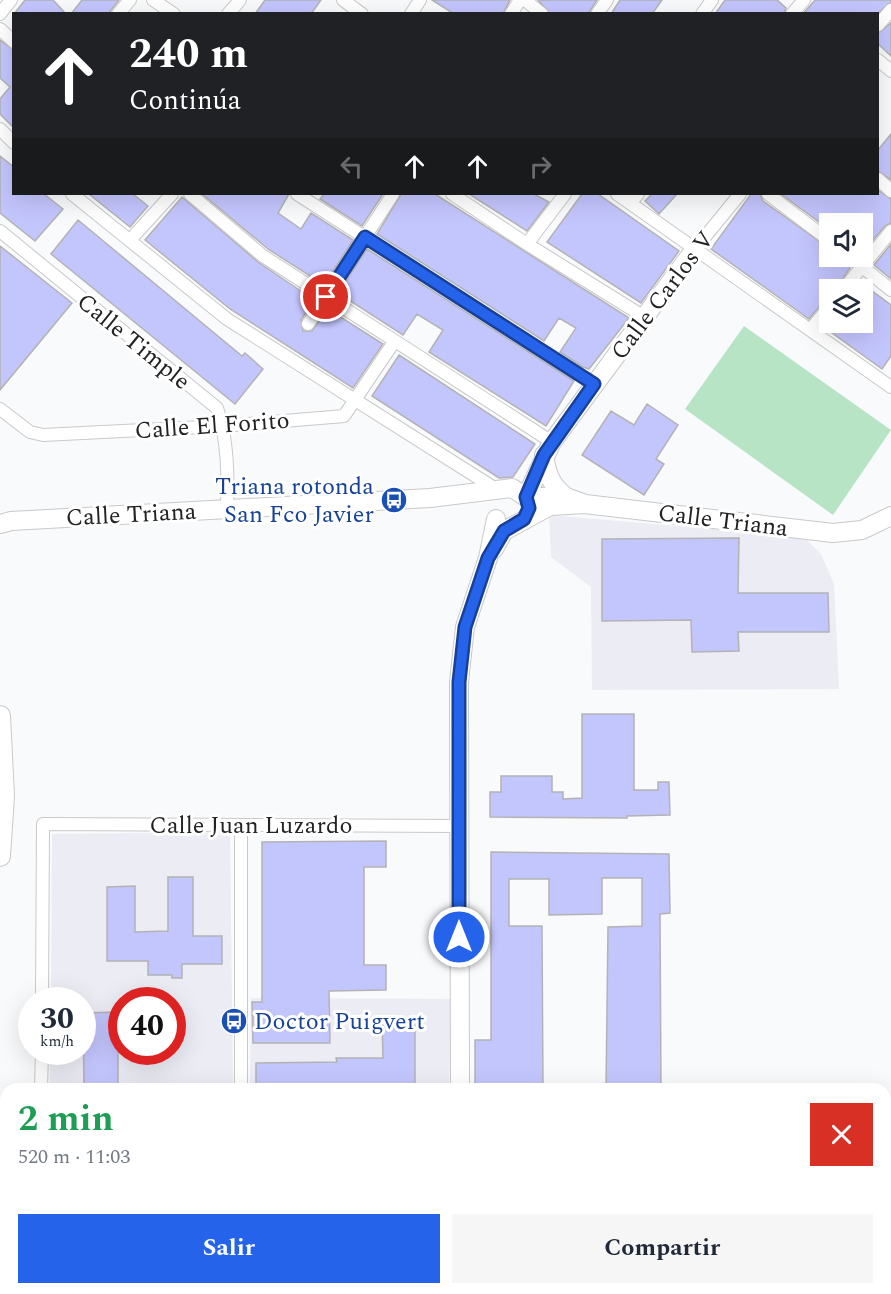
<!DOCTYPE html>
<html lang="es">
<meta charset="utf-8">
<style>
body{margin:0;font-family:Spectral,serif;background:#f6f6f7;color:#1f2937;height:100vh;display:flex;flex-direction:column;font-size:22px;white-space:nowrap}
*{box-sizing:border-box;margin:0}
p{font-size:20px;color:#747a83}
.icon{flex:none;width:33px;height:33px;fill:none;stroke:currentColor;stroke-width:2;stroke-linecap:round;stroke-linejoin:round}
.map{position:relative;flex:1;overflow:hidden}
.side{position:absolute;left:0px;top:1083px;width:891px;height:212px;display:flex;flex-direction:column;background:#fff;border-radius:18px 18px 0 0;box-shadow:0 6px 24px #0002}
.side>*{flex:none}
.guide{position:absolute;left:12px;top:12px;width:867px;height:183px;border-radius:0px;box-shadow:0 6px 24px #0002;background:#202124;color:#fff;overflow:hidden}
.buttons{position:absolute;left:819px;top:213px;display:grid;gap:12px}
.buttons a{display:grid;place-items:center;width:54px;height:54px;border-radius:0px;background:#fff;box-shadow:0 6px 24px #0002;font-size:30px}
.speed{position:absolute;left:18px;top:987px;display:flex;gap:12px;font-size:30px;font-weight:700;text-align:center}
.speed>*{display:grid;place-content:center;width:78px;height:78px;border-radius:50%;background:#fff;box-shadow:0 6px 24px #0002;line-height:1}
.speed small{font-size:15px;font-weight:400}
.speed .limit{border:9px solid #d22;background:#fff;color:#111}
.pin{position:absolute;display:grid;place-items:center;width:51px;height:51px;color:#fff;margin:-26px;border:3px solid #fff;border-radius:50%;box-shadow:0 2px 6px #0007}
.me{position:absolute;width:66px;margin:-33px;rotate:0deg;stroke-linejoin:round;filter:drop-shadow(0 0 4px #0008)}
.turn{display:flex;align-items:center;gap:21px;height:126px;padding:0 18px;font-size:27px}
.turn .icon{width:78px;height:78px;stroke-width:2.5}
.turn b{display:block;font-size:42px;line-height:51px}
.lanes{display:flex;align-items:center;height:57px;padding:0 18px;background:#0003;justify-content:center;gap:30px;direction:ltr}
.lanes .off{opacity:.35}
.round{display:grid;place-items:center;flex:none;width:63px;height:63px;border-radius:0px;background:#f6f6f7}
.headline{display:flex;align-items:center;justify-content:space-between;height:102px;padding:0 18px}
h1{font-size:36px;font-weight:700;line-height:45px;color:#1e9e55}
.cta{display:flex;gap:12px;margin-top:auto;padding:12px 18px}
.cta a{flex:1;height:69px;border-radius:0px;background:#2563eb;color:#fff;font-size:24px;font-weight:700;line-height:69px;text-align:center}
.cta a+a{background:#f6f6f7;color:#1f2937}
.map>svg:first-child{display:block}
</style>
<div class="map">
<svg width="891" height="1294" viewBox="0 0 891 1294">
<rect width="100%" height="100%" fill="#f9fafb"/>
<!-- built -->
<path fill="#ebecf4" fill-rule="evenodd" d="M549,515L804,537L821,554L834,584L839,689L592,690L591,587L551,557Z
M230,832L233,1089H50V1052H82V1000H51L52,834ZM122,1000H172V1052H122Z
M251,998L451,999L449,1089H250Z"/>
<!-- green -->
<path fill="#b8e4c6" d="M744,326L891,430L833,515L685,409Z"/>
<!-- building -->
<path fill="#c3c5fd" stroke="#b3b3b4" stroke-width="1.5" d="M25,0H53L66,14H14Z
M82,0H119L108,14H71Z
M265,0H321L311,14H255Z
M432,0H510L503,14H454Z
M538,0H597L588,14H550Z
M620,0H662L652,14H611Z
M725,0H777L786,8L784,14H715Z
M815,0H891V2L877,14H803Z
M891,23V56L878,44V33Z
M0,40L14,50V128L0,114V99L10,87L0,78Z
M891,134V180L878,171V150Z
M0,156L14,167V194H44L63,209L35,241L0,213Z
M878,190L891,199V223L885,226L862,253V224H830V230L781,194H878Z
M89,194H133L148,206L130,227Z
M202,194H289L278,213L301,229L311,213L353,240L324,285L268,249Z
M324,194H383L362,226L320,199Z
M401,194H435L629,318L589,369L583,367L560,352L576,328L559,318L544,341L377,234Z
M469,194H534L549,202L527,231Z
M582,194H598L679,251L641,303L547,242Z
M652,194H677L659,214L645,201Z
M751,194H760L763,201L830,249V256H841L850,268L835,290H830V298L824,301L809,319L711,249Z
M182,197L258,262L314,300L301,320L303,331H312L328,309L383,344L353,388L230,309L145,240Z
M78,220L242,356L245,353L263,369L235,404L51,254Z
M891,244V279L874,265Z
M0,246L72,303L0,390Z
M367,249L574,381L546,426L429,352L443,330L417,314L403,335L338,293Z
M860,282L891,305V356L882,369L824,327L830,319V322H862V290H854Z
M399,355L535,444L513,477L499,478L372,396Z
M647,404L678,425L656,459L664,464L644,495L582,455L611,411L634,425Z
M739,538L738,593H828L829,632H738L739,651L692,652L691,620L602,621V539Z
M582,714H634V790H658V782H669L670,815L627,816V818L490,817V792H501V776H552V792H563V799L582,798Z
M386,841V867H364V965H386V990L329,991L330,1043H253L252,1002H262V842Z
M491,852L669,854L670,913L660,914L661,1089H606L608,927L642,926V878H602V914L549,915V879H509V926H542L543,1089H475V1040H491Z
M168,877H193V936H222V964H182V978H172V975H148V961H107V887L135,886V932L168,931Z
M118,1012V1089H84L83,1013Z
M382,1022H415V1089H256V1063L337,1062L336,1058H383Z"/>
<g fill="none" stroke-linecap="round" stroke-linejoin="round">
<defs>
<path id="street" d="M153,0L174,14
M343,0L362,14
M525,0L542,14
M0,14L11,0
M118,14L130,0
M228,14L240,0
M411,14L420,0
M511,14L520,0
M597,14L607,0
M702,14L712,0
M792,14L804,0
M878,25L891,10
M0,29L14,42
M878,60L891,71
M0,129L14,143
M878,179L891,191
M72,194L227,319L499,491
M190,194L263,256L552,442
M297,194L594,384
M452,194L527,244L646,318
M617,194L891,387
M768,194L830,241
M630,203L638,194
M0,231L217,408C228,440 228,475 227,509
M130,240L172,194
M527,244L565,194
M695,249L740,194
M849,256L891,290
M843,290L891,231
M308,324L393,194
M810,330L830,306
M0,409L30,432L43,435L223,426L344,416L394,342
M42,1000L43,824L459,826
M41,1089L42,1052
M241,1089V825
M43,1288L44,1294
M494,1288V1294"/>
<path id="secondary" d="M544,455C547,475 551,485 566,497
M526,497L552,442L695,249
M0,524L11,521L430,498L512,488L526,497H566L585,504
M494,549L504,531L550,506L585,504L833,533L862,530L891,516
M460,1089L459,682L465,627L488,558L496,519
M221,1294V1288
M408,1294V1288"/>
<path id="primary" d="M0,716L4,796L0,856
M885,1215L891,1210
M0,1232H6
M885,1250L891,1254"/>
<path id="highway" d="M832,1288L837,1294"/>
</defs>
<!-- street casing -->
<use href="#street" stroke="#c9c9ca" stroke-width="14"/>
<!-- secondary casing -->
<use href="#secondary" stroke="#c9c9ca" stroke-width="20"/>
<!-- primary casing -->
<use href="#primary" stroke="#c9c9ca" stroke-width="22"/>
<!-- highway casing -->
<use href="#highway" stroke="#c9c9ca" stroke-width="25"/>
<!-- street -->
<use href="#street" stroke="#fff" stroke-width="12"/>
<!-- secondary -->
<use href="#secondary" stroke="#fff" stroke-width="18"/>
<!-- primary -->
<use href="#primary" stroke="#fff" stroke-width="20"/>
<!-- highway -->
<use href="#highway" stroke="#fff" stroke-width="22"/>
</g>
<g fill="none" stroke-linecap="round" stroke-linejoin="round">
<defs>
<path id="route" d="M326,297L365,237L594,384L544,455L526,497L529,508L524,519L504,531L488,558L465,627L459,682V937"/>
</defs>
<!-- route casing -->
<use href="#route" stroke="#184099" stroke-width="15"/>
<!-- route -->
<use href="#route" stroke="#2563eb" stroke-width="10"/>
</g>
<!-- icons -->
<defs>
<symbol id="bus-disc" viewBox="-11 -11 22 22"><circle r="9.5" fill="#1a4fb4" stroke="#fff"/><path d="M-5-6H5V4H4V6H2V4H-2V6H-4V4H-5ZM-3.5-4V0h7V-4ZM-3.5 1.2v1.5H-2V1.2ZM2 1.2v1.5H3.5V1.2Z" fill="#fff"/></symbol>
</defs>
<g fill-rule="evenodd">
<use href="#bus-disc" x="379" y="485" width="30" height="30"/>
<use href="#bus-disc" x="219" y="1006" width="30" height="30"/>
</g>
<g text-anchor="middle" stroke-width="6" stroke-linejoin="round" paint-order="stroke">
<!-- street labels -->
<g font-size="24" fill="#232323" stroke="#fff">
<text transform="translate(662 295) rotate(-53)" y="8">Calle Carlos V</text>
<text transform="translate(134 341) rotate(39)" y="8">Calle Timple</text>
<text transform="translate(212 425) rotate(-4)" y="8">Calle El Forito</text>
<text transform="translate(131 514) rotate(-3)" y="8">Calle Triana</text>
<text transform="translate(723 520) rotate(7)" y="8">Calle Triana</text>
<text x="251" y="833">Calle Juan Luzardo</text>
</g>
<!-- transit labels -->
<g font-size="24" fill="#164399" stroke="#fff" text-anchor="end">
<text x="374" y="494">Triana rotonda<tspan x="374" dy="28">San Fco Javier</tspan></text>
<text x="254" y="1029" text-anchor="start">Doctor Puigvert</text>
</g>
</g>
</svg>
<div class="buttons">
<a><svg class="icon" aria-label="sound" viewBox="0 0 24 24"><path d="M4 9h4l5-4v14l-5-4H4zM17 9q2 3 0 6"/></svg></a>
<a><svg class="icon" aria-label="layers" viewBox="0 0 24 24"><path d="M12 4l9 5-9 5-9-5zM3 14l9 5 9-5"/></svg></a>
</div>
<div class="speed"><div>30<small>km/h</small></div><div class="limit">40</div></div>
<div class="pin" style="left:326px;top:297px;background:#d93025"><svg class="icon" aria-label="arrive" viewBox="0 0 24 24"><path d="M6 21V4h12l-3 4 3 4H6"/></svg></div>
<svg class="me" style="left:459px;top:937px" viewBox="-20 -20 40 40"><circle r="17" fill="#2563eb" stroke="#fff" stroke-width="3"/><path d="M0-11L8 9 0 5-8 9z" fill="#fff"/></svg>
<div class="guide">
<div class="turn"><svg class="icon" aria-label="ahead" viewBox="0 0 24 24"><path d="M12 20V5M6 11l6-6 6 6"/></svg><div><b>240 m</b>Continúa</div></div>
<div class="lanes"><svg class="icon off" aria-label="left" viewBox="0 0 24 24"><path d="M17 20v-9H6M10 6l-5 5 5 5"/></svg><svg class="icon" aria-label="ahead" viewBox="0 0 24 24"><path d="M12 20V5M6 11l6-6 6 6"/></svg><svg class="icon" aria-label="ahead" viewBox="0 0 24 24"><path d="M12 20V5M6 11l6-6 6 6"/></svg><svg class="icon off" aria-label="right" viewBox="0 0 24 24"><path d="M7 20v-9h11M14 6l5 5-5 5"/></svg></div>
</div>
<section class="side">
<div class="headline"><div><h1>2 min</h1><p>520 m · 11:03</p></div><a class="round" style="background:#d93025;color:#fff"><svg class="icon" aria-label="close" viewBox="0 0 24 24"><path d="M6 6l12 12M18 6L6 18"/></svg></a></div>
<div class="cta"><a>Salir</a><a>Compartir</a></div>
</section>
</div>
